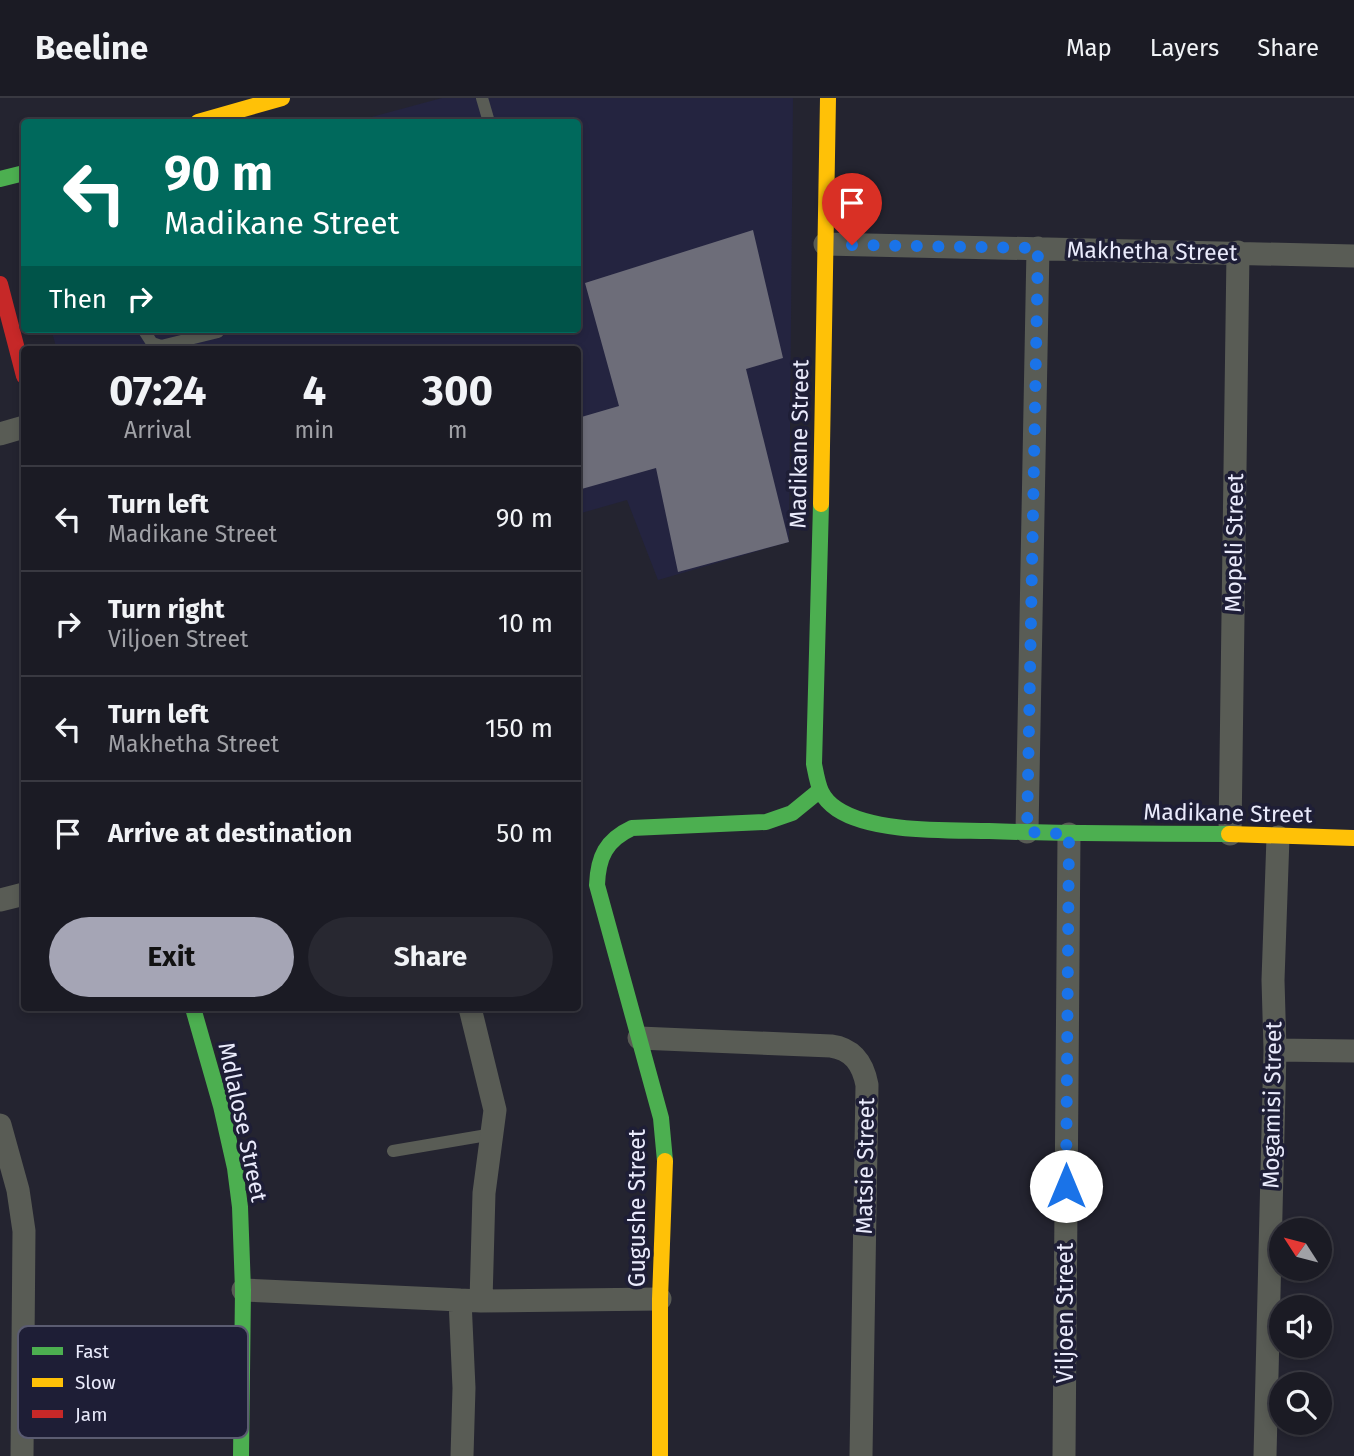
<!DOCTYPE html>
<style>
body{margin:0;font-family:"Fira Sans",sans-serif;background:#282831;color:#f1f3f6;height:100vh;display:flex;flex-direction:column;font-size:26px;white-space:nowrap}
*{box-sizing:border-box;margin:0}
p{font-size:23px;color:#a0a1a6}
.icon{flex:none;width:38px;height:38px;fill:none;stroke:currentColor;stroke-width:2;stroke-linecap:round;stroke-linejoin:round}
.map{position:relative;flex:1;overflow:hidden}
.panel{position:absolute;left:21px;top:248px;width:560px;height:665px;display:flex;flex-direction:column;background:#1b1b24;border-radius:7px;box-shadow:0 4px 10px #0003,0 0 0 2px #393941}
.panel>*{flex:none}
.banner{position:absolute;left:21px;top:21px;width:560px;height:214px;border-radius:7px;box-shadow:0 4px 10px #0003,0 0 0 2px #393941;background:#00695c;color:#fff;overflow:hidden}
.needle{width:46px;rotate:306deg}
.fabs{position:absolute;left:1269px;top:1120px;display:grid;gap:14px}
.fabs a{display:grid;place-items:center;width:63px;height:63px;border-radius:50%;background:#1b1b24;box-shadow:0 4px 10px #0003,0 0 0 2px #393941;font-size:35px}
.pin{position:absolute;display:grid;place-items:center;width:60px;height:60px;color:#fff;margin:-72px -30px;border-radius:50% 50% 50% 0;rotate:-45deg;box-shadow:0 0 7px #0007}
.pin .icon{rotate:45deg}
.me{position:absolute;width:77px;margin:-38px;rotate:0deg;stroke-linejoin:round;filter:drop-shadow(0 0 5px #0008)}
.turn{display:flex;align-items:center;gap:24px;height:147px;padding:0 28px;font-size:32px}
.turn .icon{width:91px;height:91px;stroke-width:2.5}
.turn b{display:block;font-size:49px;line-height:60px}
.then{display:flex;align-items:center;height:66px;padding:0 28px;background:#0003;gap:14px;font-size:26px}
.eta{display:flex;justify-content:space-evenly;align-items:center;height:119px;text-align:center}
.eta b{font-size:42px;font-weight:700;line-height:49px}
.action{display:flex;gap:14px;margin-top:auto;padding:14px 28px}
.action a{flex:1;height:80px;border-radius:42px;background:#a5a5b5;color:#111;font-size:28px;font-weight:700;line-height:80px;text-align:center}
.action a+a{background:#282831;color:#f1f3f6}
ul{padding:0;list-style:none}
li{display:flex;align-items:center;gap:21px;height:105px;padding:0 28px;border-top:2px solid #393941}
li div{flex:1}
li b{display:block;font-size:26px}
li em{font-style:normal}
header{display:flex;align-items:center;gap:42px;box-sizing:border-box;height:98px;padding:0 35px;background:#1b1b24;border-bottom:2px solid #393941}
header strong{font-size:33px}
nav{display:flex;gap:38px;margin-inline-start:auto;font-size:24px}
.map>svg:first-child{display:block}
</style>
<header>
<strong>Beeline</strong>
<nav><a>Map</a><a>Layers</a><a>Share</a></nav>
</header>
<div class="map">
<svg width="1354" height="1358" viewBox="0 0 1354 1358">
<rect width="100%" height="100%" fill="#242430"/>
<!-- built -->
<path fill="#242440" d="M442,0H793L789,444L658,482L627,402L578,416V252H57L51,231H578V24H353Z"/>
<!-- building -->
<path fill="#6d6d79" d="M753,132L783,260L746,271L789,444L678,474L656,370L578,392V320L619,308L585,185Z"/>
<g fill="none" stroke-linecap="round" stroke-linejoin="round">
<!-- lane -->
<path stroke="#595c55" stroke-width="12" d="M482,0L489,24
M143,231L152,245L161,248L218,234
M393,1053L493,1036"/>
<!-- street -->
<path stroke="#595c55" stroke-width="23" d="M825,146L1354,158
M0,336L24,329
M1027,734L1038,150
M1230,736L1238,154
M0,802L24,796
M470,910L495,1012L484,1095L481,1203
M639,940L831,948C853,951 863,966 867,987L861,1358
M1275,952L1354,953
M0,1027L18,1092L24,1133L22,1358
M243,1192L481,1203L660,1201
M460,1202L464,1290L462,1358
M1064,1358L1069,736
M1265,1358L1275,952L1273,882L1278,739"/>
<!-- fast -->
<path stroke="#4caf50" stroke-width="16" d="M0,81L24,75
M821,406L814,666C818,686 819,699 837,711C873,735 947,732 989,733C1069,736 1149,736 1229,736
M193,910L221,1008L235,1070L240,1109L243,1192L241,1358
M665,1063L661,1020L597,787C598,759 606,742 632,730L766,724L792,715L819,693"/>
<!-- slow -->
<path stroke="#ffc107" stroke-width="16" d="M198,24L282,0
M821,406L828,0
M1229,736L1354,740
M660,1358V1201L665,1063"/>
<!-- jam -->
<path stroke="#c62828" stroke-width="16" d="M0,186L24,278"/>
</g>
<g fill="none" stroke-linecap="round" stroke-linejoin="round">
<!-- route -->
<path stroke="#1a73e8" stroke-width="12" stroke-dasharray="0 21.6" d="M852,147L1038,150L1027,734L1069,736L1066,1088"/>
</g>
<g text-anchor="middle" stroke-width="7" stroke-linejoin="round" paint-order="stroke">
<!-- street labels -->
<g font-size="23" fill="#eaebfc" stroke="#1e1e36">
<text transform="translate(1152 153) rotate(1)" y="8">Makhetha Street</text>
<text transform="translate(799 346) rotate(-89)" y="8">Madikane Street</text>
<text transform="translate(1234 445) rotate(-89)" y="8">Mopeli Street</text>
<text transform="translate(1228 715) rotate(1)" y="8">Madikane Street</text>
<text transform="translate(1272 1007) rotate(-89)" y="8">Mogamisi Street</text>
<text transform="translate(243 1024) rotate(78)" y="8">Mdlalose Street</text>
<text transform="translate(865 1068) rotate(-89)" y="8">Matsie Street</text>
<text transform="translate(637 1110) rotate(-90)" y="8">Gugushe Street</text>
<text transform="translate(1065 1215) rotate(-90)" y="8">Viljoen Street</text>
</g>
</g>
<!-- legend -->
<rect x="18" y="1228" width="230" height="112" rx="10" fill="#1e1e36" stroke="#5b5c71" stroke-width="2"/>
<rect x="32" y="1249" width="31" height="8" fill="#4caf50"/>
<rect x="32" y="1280" width="31" height="9" fill="#ffc107"/>
<rect x="32" y="1312" width="31" height="8" fill="#c62828"/>
<g font-size="19" fill="#eaebfc">
<text x="75" y="1260">Fast</text>
<text x="75" y="1291">Slow</text>
<text x="75" y="1323">Jam</text>
</g>
</svg>
<div class="fabs">
<a><svg class="needle" viewBox="-14 -14 28 28"><path d="M0-13l5 13h-10z" fill="#e53935"/><path d="M0 13l5-13h-10z" fill="#a0a1a6"/></svg></a>
<a><svg class="icon" aria-label="sound" viewBox="0 0 24 24"><path d="M4 9h4l5-4v14l-5-4H4zM17 9q2 3 0 6"/></svg></a>
<a><svg class="icon" aria-label="search" viewBox="0 0 24 24"><circle cx="10" cy="10" r="6"/><path d="M15 15l6 6"/></svg></a>
</div>
<div class="pin" style="left:852px;top:147px;background:#d93025"><svg class="icon" aria-label="arrive" viewBox="0 0 24 24"><path d="M6 21V4h12l-3 4 3 4H6"/></svg></div>
<svg class="me" style="left:1066px;top:1088px" viewBox="-20 -20 40 40"><circle r="19" fill="#fff"/><path d="M0-13L10 11 0 6-10 11z" fill="#1a73e8"/></svg>
<div class="banner">
<div class="turn"><svg class="icon" aria-label="left" viewBox="0 0 24 24"><path d="M17 20v-9H6M10 6l-5 5 5 5"/></svg><div><b>90 m</b>Madikane Street</div></div>
<div class="then">Then<svg class="icon" aria-label="right" viewBox="0 0 24 24"><path d="M7 20v-9h11M14 6l5 5-5 5"/></svg></div>
</div>
<section class="panel">
<div class="eta">
<div><b>07:24</b><p>Arrival</p></div>
<div><b>4</b><p>min</p></div>
<div><b>300</b><p>m</p></div>
</div>
<ul>
<li><svg class="icon" aria-label="left" viewBox="0 0 24 24"><path d="M17 20v-9H6M10 6l-5 5 5 5"/></svg><div><b>Turn left</b><p>Madikane Street</p></div><em>90 m</em></li>
<li><svg class="icon" aria-label="right" viewBox="0 0 24 24"><path d="M7 20v-9h11M14 6l5 5-5 5"/></svg><div><b>Turn right</b><p>Viljoen Street</p></div><em>10 m</em></li>
<li><svg class="icon" aria-label="left" viewBox="0 0 24 24"><path d="M17 20v-9H6M10 6l-5 5 5 5"/></svg><div><b>Turn left</b><p>Makhetha Street</p></div><em>150 m</em></li>
<li><svg class="icon" aria-label="arrive" viewBox="0 0 24 24"><path d="M6 21V4h12l-3 4 3 4H6"/></svg><div><b>Arrive at destination</b></div><em>50 m</em></li>
</ul>
<div class="action"><a>Exit</a><a>Share</a></div>
</section>
</div>
